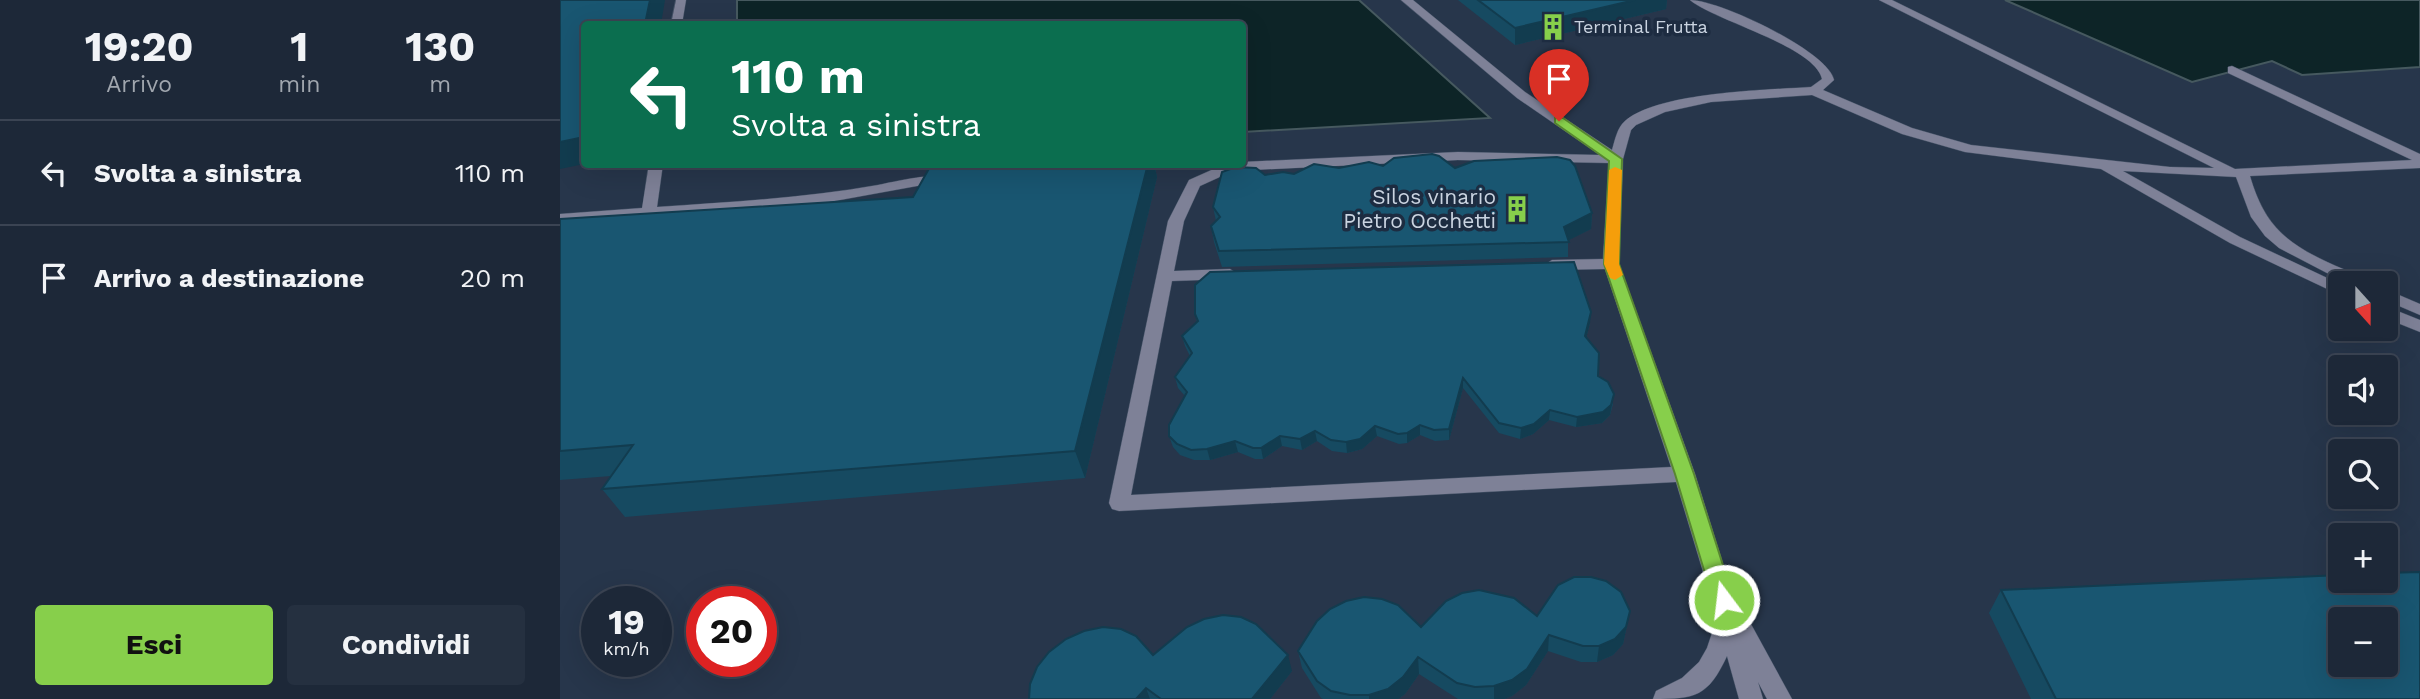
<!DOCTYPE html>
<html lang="it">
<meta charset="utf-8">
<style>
body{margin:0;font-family:"Work Sans",sans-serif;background:#253040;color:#f1f3f6;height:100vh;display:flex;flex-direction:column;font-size:26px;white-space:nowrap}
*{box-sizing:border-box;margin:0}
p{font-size:23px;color:#a0a6ae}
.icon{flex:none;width:38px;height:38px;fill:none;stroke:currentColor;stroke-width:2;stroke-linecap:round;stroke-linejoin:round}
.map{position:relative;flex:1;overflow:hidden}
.sheet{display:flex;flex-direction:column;background:#1d2838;width:560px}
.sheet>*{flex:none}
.guide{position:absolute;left:21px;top:21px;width:665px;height:147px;border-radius:7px;box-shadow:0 7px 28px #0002,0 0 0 2px #3b4453;background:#0b6e4f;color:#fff;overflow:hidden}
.needle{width:46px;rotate:159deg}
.buttons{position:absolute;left:1768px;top:271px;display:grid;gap:14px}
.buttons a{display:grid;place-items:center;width:70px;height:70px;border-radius:7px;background:#1d2838;box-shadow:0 7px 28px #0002,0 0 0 2px #3b4453;font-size:35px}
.speed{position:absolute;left:21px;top:586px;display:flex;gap:14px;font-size:35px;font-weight:700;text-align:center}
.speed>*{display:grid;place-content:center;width:91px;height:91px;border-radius:50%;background:#1d2838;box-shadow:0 7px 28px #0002,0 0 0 2px #3b4453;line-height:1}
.speed small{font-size:18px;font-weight:400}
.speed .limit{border:10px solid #d22;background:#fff;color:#111}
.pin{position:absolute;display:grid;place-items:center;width:60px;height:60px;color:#fff;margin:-72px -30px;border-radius:50% 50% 50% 0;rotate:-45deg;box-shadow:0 0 7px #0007}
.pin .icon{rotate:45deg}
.me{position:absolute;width:77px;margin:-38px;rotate:345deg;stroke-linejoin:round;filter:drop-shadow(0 0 5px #0008)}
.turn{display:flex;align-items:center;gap:24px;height:147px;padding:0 35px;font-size:32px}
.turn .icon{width:91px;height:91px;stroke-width:2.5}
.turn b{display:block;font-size:49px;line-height:60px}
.eta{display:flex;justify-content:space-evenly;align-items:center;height:119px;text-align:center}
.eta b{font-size:42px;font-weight:700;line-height:49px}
.primary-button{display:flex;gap:14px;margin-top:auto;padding:14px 35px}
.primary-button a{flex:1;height:80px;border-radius:7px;background:#87cf4b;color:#111;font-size:28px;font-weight:700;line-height:80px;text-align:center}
.primary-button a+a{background:#253040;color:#f1f3f6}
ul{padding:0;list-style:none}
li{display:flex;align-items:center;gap:21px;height:105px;padding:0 35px;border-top:2px solid #3b4453}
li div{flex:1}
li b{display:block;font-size:26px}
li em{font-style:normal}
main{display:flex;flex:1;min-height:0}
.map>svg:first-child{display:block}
</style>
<main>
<section class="sheet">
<div class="eta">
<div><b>19:20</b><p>Arrivo</p></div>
<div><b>1</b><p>min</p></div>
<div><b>130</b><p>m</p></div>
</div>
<ul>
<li><svg class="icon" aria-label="left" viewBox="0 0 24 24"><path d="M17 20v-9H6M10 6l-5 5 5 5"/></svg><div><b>Svolta a sinistra</b></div><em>110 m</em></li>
<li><svg class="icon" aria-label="arrive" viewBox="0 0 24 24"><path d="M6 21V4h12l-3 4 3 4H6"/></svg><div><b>Arrivo a destinazione</b></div><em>20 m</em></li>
</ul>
<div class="primary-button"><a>Esci</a><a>Condividi</a></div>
</section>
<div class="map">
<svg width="1860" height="699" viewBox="0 0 1860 699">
<rect width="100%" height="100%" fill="#27364b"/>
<!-- water -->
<path fill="#0d2427" stroke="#46595f" stroke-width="2" d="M177,0H799L930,118L683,132L682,24H177Z
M1445,0H1860V67L1742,75L1712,61L1632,82Z"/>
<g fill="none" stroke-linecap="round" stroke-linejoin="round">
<defs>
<path id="minor" d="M116,0H126L122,24H111Z
M841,0H853L965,92L1052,150C1055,140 1057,128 1065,121C1098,92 1207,90 1251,87L1262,79C1255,46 1155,21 1130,0C1159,0 1268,51 1274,80L1263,90L1352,128L1411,145L1610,167L1654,168L1319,0H1332L1675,169L1852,160L1668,73V67L1672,66L1860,154V168L1690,176C1705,228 1729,245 1776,266C1787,271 1802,275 1810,284H1788L1719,248L1705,236L1691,217L1676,177L1563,171L1680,237L1780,284V295L1670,243L1541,169L1405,152L1342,134L1252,95L1151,102L1105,112L1076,125L1071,130L1063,159L1059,264L1135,474L1178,612L1186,615L1232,699H1207L1198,682L1203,699H1179L1167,656C1148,697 1135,699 1093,699L1096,691L1122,678L1139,662L1147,648L1157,618L1116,482L559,511L552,509L549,503L608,221L629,180L665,164H682V162L898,152L1040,155L957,98ZM898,160L1049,163L1043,259L992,260L984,265L992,270L1045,269L1111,467L571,495L612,281L670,279L678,274L670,269L614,271L624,221L640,186L673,171Z
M89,164H103L97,207C171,202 245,198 318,185C334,182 381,170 392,180L385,184L357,186L258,204L0,222V214L82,208Z
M1825,289L1860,304V315L1825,300Z
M1825,306L1860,320V332L1825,318Z"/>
</defs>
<!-- minor casing -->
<use href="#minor" stroke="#445266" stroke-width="1"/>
<!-- minor -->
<use href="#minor" fill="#7e8197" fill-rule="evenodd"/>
</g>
<!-- wall -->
<path fill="#164a61" d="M898,0H1107L1106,9L955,45Z
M386,164H594L597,177L525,478L65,517L42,489L51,476L0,480V219L353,197Z
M823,166L895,168L1032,213L1031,229L1008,240V257L662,267L654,242L651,226L656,221L653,207L705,175L734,174L779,168Z
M635,314L1030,323L1026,338L1038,376L1053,404L1050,415L1042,423L1016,427L989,420L973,434L960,439L939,433L903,388L889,440L875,441L860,435L847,443L839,444L817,436L802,449L787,453L772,451L757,441L742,450L722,446L703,459H695L678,452L650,460H634L620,455L613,447L609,436L625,396L618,388L615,377L630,356L625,346L622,336L637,322Z
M1441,590L1860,699H1471L1429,613Z
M1070,611L1063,644L1053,655L1037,662H1021L988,651L966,685L952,696L944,699H898L859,674L845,694L838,699H763L761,698L742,668L738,651L861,627L977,616Z
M593,655L732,671L710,699H469Z"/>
<!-- shaded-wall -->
<path fill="#123c4f" d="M90,0H105L101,24H85Z
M1075,0H1107L1106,9L955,45V28Z
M24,137V164L0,169V142Z
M588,164H594L597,177L525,478L515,451Z
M1032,213L1031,229L1005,242L1004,227Z
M1031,312L1030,323L1024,346L1025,336Z
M903,378V388L889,440V429Z
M1054,394L1050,415L1042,423L1016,427L1017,417Z
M990,410L989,420L973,434L960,439L961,428Z
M860,425V435L847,443V433Z
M815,426L817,436L802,449L787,453L786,442Z
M755,431L757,441L742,450L740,439Z
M720,436L722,446L703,459L701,448Z
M675,441L678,452L650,460L647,449Z
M1070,611L1063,644L1053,655L1037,662L1039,646Z
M989,635L988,651L966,685L952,696L944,699H934V686Z
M728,655L732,671L710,699H692Z
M858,657L859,674L845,694L838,699H809V695Z
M586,688L590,699H576Z"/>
<!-- building -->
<path fill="#195671" stroke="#123c4f" stroke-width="2" fill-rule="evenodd" d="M0,0H90L85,24H24V137L0,142Z
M918,0H1075L955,28Z
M872,154L879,156L895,168L914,161L997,157L1010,160L1015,166L1032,213L1004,227L1009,242L659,251L651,226L660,217L653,207L662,172L676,167L696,168L705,175L723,172L734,174L754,164L779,168L809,162L823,166L834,158Z
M386,164H588L515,451L42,489L73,445L0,451V219L353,197L371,165Z
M1014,262L1031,312L1025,336L1039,353L1038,376L1048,382L1054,394L1051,405L1043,412L1017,417L990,410L974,424L961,428L939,423L903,378L889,429L874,430L860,425L847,433L838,434L815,426L800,439L786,442L771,440L755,431L740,439L720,436L701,448H693L675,441L647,449L631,450L617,444L609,436V425L627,392L615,377L632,353L622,336L638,321L635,314V285L650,272Z
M1860,572V699H1496L1441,590L1780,575V581H1825V573ZM1780,620H1825V665H1780Z
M1014,577H1031L1046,581L1061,592L1070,611L1066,627L1055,639L1039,646H1023L989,635L967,669L952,680L934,686L915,687L897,683L858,657L843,677L828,689L809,695H790L771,691L757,681L738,651L757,621L770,609L786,601L804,597L822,599L838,605L861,627L886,601L902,593L919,590L954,598L977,616L998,585Z
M663,615L681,617L696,624L728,655L692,699H601L586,688L576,699H469L470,684L477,667L489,652L506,639L524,631L543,627L561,629L576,636L593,655L627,627L644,619Z"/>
<!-- route -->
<path fill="#87cf4b" stroke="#588731" stroke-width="2" d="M995,118H1003L1062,159L1059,264L1134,474L1174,600L1171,606L1164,609L1156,606L1153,600L1115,474L1044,264L1049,161L995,123Z"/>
<!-- slow -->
<path fill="#f59e0b" d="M1055,167L1062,170L1059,264L1063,275L1055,280L1050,278L1044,264L1049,170Z"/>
<!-- icons -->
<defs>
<symbol id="building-bare" viewBox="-9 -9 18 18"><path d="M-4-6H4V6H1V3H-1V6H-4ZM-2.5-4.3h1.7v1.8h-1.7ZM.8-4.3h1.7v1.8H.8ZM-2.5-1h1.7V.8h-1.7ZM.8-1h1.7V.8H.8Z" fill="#87cf4b" stroke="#1d2c41" stroke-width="2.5" paint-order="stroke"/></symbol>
</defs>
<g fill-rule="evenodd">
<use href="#building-bare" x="974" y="8" width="38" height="38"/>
<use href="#building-bare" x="938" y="190" width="38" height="38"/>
</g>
<g text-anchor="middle" stroke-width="7" stroke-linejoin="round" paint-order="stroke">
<!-- far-poi labels -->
<g font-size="18" fill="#cad4e1" stroke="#1d2c41" text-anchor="start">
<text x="1014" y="33">Terminal Frutta</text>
</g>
<!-- poi labels -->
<g font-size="21" fill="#cad4e1" stroke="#1d2c41" text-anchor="end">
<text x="936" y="204">Silos vinario<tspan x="936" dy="24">Pietro Occhetti</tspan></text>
</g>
</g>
</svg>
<div class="buttons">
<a><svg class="needle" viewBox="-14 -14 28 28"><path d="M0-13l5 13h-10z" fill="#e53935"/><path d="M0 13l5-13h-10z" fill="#a0a6ae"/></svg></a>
<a><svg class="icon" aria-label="sound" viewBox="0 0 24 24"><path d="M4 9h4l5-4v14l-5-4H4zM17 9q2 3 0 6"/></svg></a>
<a><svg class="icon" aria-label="search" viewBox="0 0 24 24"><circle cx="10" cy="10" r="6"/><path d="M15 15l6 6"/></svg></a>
<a>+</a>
<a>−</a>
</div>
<div class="speed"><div>19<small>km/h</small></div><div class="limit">20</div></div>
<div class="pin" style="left:999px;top:121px;background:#d93025"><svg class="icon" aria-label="arrive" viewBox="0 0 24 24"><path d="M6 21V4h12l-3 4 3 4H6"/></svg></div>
<svg class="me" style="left:1164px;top:600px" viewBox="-20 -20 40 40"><circle r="17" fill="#87cf4b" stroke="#fff" stroke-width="3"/><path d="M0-11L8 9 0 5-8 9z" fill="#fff"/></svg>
<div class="guide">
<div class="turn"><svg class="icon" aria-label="left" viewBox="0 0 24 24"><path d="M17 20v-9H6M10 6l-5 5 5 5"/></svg><div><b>110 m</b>Svolta a sinistra</div></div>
</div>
</div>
</main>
